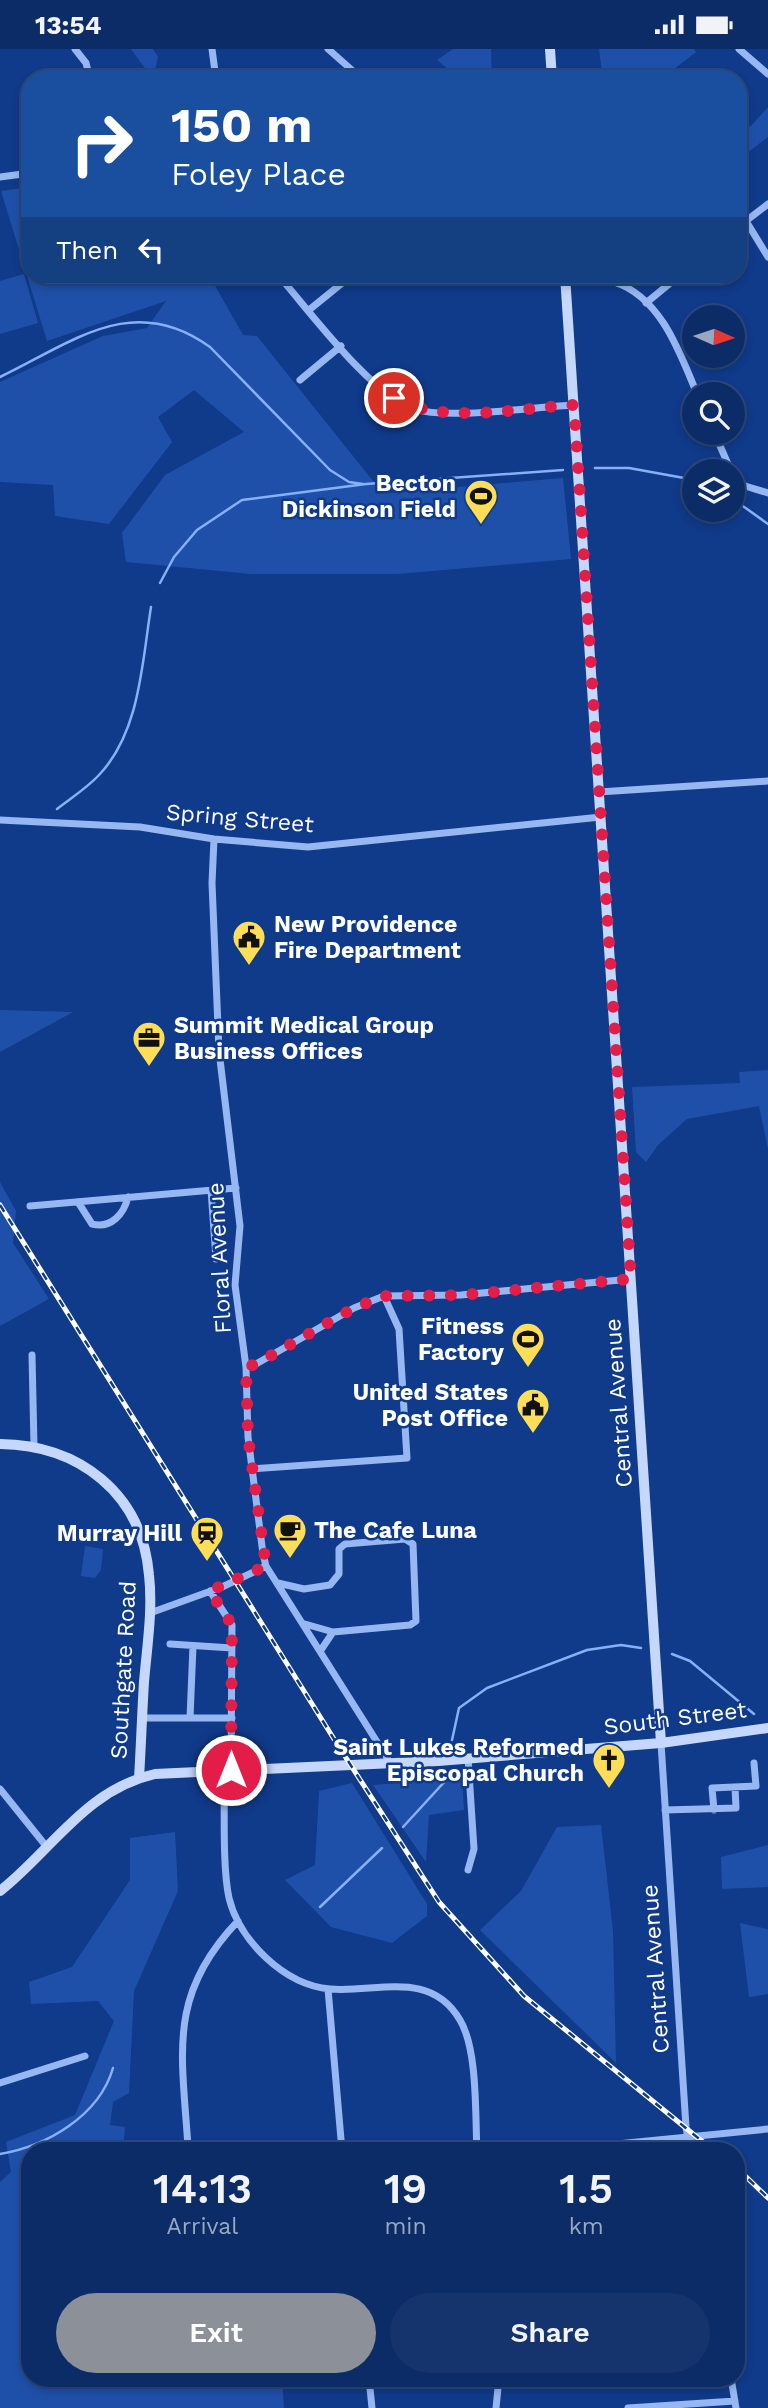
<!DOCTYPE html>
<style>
body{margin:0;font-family:"Work Sans",sans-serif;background:#15346e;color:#f1f3f6;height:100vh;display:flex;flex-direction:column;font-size:26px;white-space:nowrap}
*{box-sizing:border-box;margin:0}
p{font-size:23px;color:#9aa7c0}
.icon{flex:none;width:38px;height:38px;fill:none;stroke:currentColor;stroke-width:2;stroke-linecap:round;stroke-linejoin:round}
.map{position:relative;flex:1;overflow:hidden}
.sheet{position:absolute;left:21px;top:2093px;width:724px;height:245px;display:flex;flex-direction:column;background:#0c2c68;border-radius:28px;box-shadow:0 4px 10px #0003,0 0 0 2px #2c487c}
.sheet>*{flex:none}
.top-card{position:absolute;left:21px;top:21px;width:726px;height:214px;border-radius:28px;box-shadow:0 4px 10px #0003,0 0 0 2px #2c487c;background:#1a4fa0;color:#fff;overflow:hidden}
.needle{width:46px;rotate:93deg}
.fabs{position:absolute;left:682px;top:256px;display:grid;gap:14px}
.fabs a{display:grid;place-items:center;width:63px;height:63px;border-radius:50%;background:#0c2c68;box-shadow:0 4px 10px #0003,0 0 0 2px #2c487c;font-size:35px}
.pin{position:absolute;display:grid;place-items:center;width:60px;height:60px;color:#fff;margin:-30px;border:4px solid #fff;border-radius:50%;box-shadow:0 2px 7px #0007}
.me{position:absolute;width:77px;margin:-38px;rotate:0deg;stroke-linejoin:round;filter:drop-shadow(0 0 5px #0008)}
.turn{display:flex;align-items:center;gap:24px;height:147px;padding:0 35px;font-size:32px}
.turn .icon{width:91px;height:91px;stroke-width:2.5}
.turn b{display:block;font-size:49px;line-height:60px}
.then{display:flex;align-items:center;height:66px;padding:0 35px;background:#0003;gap:14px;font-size:26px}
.eta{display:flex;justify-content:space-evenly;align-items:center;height:119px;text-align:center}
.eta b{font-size:42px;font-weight:600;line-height:49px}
.button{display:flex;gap:14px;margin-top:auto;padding:14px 35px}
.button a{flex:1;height:80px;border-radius:42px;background:#8c9099;color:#fff;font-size:28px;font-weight:600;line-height:80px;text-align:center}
.button a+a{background:#15346e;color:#f1f3f6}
.status{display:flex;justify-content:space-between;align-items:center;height:49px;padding:0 35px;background:#0c2c68;direction:ltr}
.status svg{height:19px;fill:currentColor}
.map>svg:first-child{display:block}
</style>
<div class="status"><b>13:54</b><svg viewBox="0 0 49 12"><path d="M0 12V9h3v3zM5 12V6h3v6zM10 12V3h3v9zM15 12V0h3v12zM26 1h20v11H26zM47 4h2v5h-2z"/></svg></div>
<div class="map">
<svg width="768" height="2359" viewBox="0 0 768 2359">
<rect width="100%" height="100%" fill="#103a8a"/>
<!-- green -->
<path fill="#1f50a9" d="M131,0H153L158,8L153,30Z
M453,0H491L492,30H460L437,11Z
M599,0H694L696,3L670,23L671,30H603Z
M768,58V88L739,110V74L751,77Z
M30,138V226H209L243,286L257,287L373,432L391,444L563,429L571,510L398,525H251L126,513L122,484L165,426L244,383L194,341L158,368L172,393L109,475L55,467L53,436L0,433V333L103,287L147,279L166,252L47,292L1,142Z
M24,225L38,274L0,285V232Z
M0,961L73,963L0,1003Z
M768,1021V1100L759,1057L687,1070L658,1096L646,1113L636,1103L632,1038L740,1034L739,1023Z
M0,1133L16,1162L13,1194L49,1250L0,1277Z
M85,1497L103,1500L101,1521L95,1529L81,1527Z
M462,1729L464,1761L429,1766L426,1813L373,1736Z
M352,1734L427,1855V1867L392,1894L331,1878L285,1831L315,1816L319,1742Z
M601,1776L613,1882L616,2014L480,1881L521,1842L557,1778Z
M175,1783L178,1842L134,1942L129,2044L113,2053L110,2076L125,2078L123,2102H30V2329H282L284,2359H0V2133L11,2123L6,2093L75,2066L114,1972L98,1952L31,1955L29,1933L72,1918L130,1831V1789Z
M768,1796V1838L722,1840L721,1808Z
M740,1874L768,1880V1945L749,1948Z"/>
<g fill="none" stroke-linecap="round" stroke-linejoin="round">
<!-- stream -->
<path stroke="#87b0f6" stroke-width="2.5" d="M0,328C73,293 133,242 210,298L330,421L349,433L363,435
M595,419H629L695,431
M733,450L768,475
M160,534L174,508L197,481L242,451L366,435L563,421
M57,760C71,749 87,739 99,726C140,683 142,614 151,558
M672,1605L690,1612L754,1665
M452,1691L459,1659L487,1639L587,1601L621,1596L641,1599
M403,1778L448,1729
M320,1858L382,1799
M0,2105C47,2097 99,2067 113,2019"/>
<!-- street -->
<path stroke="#96b7f2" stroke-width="7" d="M75,0L86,14L90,30
M212,0L216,30
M328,0L362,30
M739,0L768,25
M0,128L30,124
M746,172L768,208
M738,178L768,155
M278,226C309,261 371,346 414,360C449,371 533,358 574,356
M565,231C581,230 599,227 614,233C661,248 680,304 697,345
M646,254L680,226
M309,261L352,226
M300,331L341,297
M714,383L731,422
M733,426L745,437L768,444
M599,743L768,732
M0,771L140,778L214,790L308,798L601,768
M214,790L212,834L219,1002L240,1177L235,1236L246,1318L248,1388L263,1505L266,1517L391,1715
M211,1141L216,1210
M78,1153L92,1175C111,1180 124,1165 128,1148
M30,1157L236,1139
M32,1306L34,1397
M246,1318L256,1315L354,1259L384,1247L461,1246L631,1230
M252,1420L407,1409L399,1280L384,1247
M278,1534L304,1540L330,1536L339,1525V1500L345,1495L405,1490L413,1495L416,1572L410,1576L333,1583L321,1601
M210,1542L232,1576L231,1721
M150,1564L222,1538L266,1517
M305,1575L333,1583
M170,1595L232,1599
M142,1669H232
M190,1669L193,1597
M661,1694L686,2078L690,2102
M224,1721C225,1756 222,1817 229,1849C239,1891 284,1936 330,1940C377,1944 430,1920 460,1971C478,2001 475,2066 477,2102
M0,1740L46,1797
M665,1761L736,1759L735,1738
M714,1761L712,1739L756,1737L754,1714
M468,1821L474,1800L468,1709
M328,1940L342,2102
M0,2034L85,2007
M188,2098C182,2004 167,1946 238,1872
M546,2102L768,2080
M369,2329L372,2359
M731,2329L736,2359
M496,2359L499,2329
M628,2359L735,2352"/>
<!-- secondary -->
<path stroke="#c5d7fc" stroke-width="10" d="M550,0L552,30
M565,226L661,1694
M0,1395C79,1396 142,1444 149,1526C153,1561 147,1597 144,1633C142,1665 141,1697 139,1729
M0,1842C53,1800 85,1741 155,1725L438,1712L661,1694L768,1679"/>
<defs>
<path id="rail" d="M0,1156L339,1698L439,1853L524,1947L714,2102
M737,2119L768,2149"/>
</defs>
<!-- rail casing -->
<use href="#rail" stroke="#fff" stroke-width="5"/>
<!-- rail -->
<use href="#rail" stroke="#103a8a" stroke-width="2.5" stroke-dasharray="8" stroke-linecap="butt"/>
</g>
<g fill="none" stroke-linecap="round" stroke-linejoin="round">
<!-- route -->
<path stroke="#e11d48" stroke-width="12" stroke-dasharray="0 21.6" d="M231,1721L232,1576L210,1542L266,1517L248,1388L246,1318L256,1315L354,1259L384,1247L461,1246L631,1230L574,356C518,359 443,376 394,349"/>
</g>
<!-- icons -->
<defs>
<symbol id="stadium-pin" viewBox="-11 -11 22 30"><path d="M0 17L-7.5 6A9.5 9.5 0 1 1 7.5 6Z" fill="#ffde57" stroke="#103a8a"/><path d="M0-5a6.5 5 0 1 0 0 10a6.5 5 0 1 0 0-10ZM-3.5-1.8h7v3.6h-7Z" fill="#111"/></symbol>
<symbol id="civic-pin" viewBox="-11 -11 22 30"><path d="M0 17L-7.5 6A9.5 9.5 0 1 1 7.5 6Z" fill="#ffde57" stroke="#103a8a"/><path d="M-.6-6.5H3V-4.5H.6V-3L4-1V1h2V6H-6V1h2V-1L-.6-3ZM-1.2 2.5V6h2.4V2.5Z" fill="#111"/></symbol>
<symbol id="office-pin" viewBox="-11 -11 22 30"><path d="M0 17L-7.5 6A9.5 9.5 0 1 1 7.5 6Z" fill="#ffde57" stroke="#103a8a"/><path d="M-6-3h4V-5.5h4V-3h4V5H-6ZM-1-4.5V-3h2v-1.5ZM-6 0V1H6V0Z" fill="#111"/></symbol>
<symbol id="cafe-pin" viewBox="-11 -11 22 30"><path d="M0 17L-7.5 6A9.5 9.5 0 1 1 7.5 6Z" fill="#ffde57" stroke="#103a8a"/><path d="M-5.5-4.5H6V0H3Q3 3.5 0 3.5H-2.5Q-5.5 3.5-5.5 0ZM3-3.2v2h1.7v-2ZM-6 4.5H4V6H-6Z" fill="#111"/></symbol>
<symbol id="station-pin" viewBox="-11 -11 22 30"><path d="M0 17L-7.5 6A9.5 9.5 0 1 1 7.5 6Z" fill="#ffde57" stroke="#103a8a"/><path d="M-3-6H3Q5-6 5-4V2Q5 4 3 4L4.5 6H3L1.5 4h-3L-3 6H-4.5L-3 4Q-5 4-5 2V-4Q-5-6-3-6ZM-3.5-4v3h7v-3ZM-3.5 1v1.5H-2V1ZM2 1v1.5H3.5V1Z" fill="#111"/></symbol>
<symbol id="church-pin" viewBox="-11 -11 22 30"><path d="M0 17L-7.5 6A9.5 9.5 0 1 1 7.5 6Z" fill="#ffde57" stroke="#103a8a"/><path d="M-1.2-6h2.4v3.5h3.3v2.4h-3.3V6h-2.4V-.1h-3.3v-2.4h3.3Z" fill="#111"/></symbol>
</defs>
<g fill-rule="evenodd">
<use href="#stadium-pin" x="462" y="428" width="38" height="52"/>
<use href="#civic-pin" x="230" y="869" width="38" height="52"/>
<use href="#office-pin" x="130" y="970" width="38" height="52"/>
<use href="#stadium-pin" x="509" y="1271" width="38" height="52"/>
<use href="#civic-pin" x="514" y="1337" width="38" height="52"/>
<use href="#cafe-pin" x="271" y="1462" width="38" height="52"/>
<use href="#station-pin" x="188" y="1465" width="38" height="52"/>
<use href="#church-pin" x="590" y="1692" width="38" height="52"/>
</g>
<g text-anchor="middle" stroke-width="5" stroke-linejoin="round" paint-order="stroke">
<!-- poi labels -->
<g font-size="23" font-weight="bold" fill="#fff" stroke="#103a8a" text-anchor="end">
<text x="456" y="442">Becton<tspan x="456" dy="26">Dickinson Field</tspan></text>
<text x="274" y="883" text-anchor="start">New Providence<tspan x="274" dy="26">Fire Department</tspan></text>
<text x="174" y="984" text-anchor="start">Summit Medical Group<tspan x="174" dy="26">Business Offices</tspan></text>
<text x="504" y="1285">Fitness<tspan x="504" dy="26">Factory</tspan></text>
<text x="508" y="1351">United States<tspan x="508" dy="26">Post Office</tspan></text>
<text x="314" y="1489" text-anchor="start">The Cafe Luna</text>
<text x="182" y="1492">Murray Hill</text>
<text x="584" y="1706">Saint Lukes Reformed<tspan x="584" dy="26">Episcopal Church</tspan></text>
</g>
<!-- street labels -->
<g font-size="23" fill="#fff" stroke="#103a8a">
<text transform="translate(240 769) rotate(5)" y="8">Spring Street</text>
<text transform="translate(219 1209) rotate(-93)" y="8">Floral Avenue</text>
<text transform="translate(618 1354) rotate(-94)" y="8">Central Avenue</text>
<text transform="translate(123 1621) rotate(-87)" y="8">Southgate Road</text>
<text transform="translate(675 1669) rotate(-7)" y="8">South Street</text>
<text transform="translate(655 1920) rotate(-94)" y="8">Central Avenue</text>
</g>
</g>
</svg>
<div class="fabs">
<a><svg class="needle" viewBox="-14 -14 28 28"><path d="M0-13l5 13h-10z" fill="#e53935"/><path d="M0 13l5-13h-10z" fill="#9aa7c0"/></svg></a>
<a><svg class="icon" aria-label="search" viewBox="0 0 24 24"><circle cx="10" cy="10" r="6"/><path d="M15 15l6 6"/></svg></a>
<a><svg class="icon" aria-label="layers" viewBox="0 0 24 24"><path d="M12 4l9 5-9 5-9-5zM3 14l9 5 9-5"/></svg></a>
</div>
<div class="pin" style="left:394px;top:349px;background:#d93025"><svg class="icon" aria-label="arrive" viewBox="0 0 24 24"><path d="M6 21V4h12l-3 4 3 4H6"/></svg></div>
<svg class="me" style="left:231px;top:1721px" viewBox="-20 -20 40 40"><circle r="17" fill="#e11d48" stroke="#fff" stroke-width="3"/><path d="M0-11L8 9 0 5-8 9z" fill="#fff"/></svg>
<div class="top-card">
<div class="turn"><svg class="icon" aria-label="right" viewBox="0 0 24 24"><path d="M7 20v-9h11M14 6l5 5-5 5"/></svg><div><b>150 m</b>Foley Place</div></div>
<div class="then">Then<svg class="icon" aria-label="left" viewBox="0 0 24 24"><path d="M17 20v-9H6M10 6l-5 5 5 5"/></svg></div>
</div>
<section class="sheet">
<div class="eta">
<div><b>14:13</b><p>Arrival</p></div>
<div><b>19</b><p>min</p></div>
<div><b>1.5</b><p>km</p></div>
</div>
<div class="button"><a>Exit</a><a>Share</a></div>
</section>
</div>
